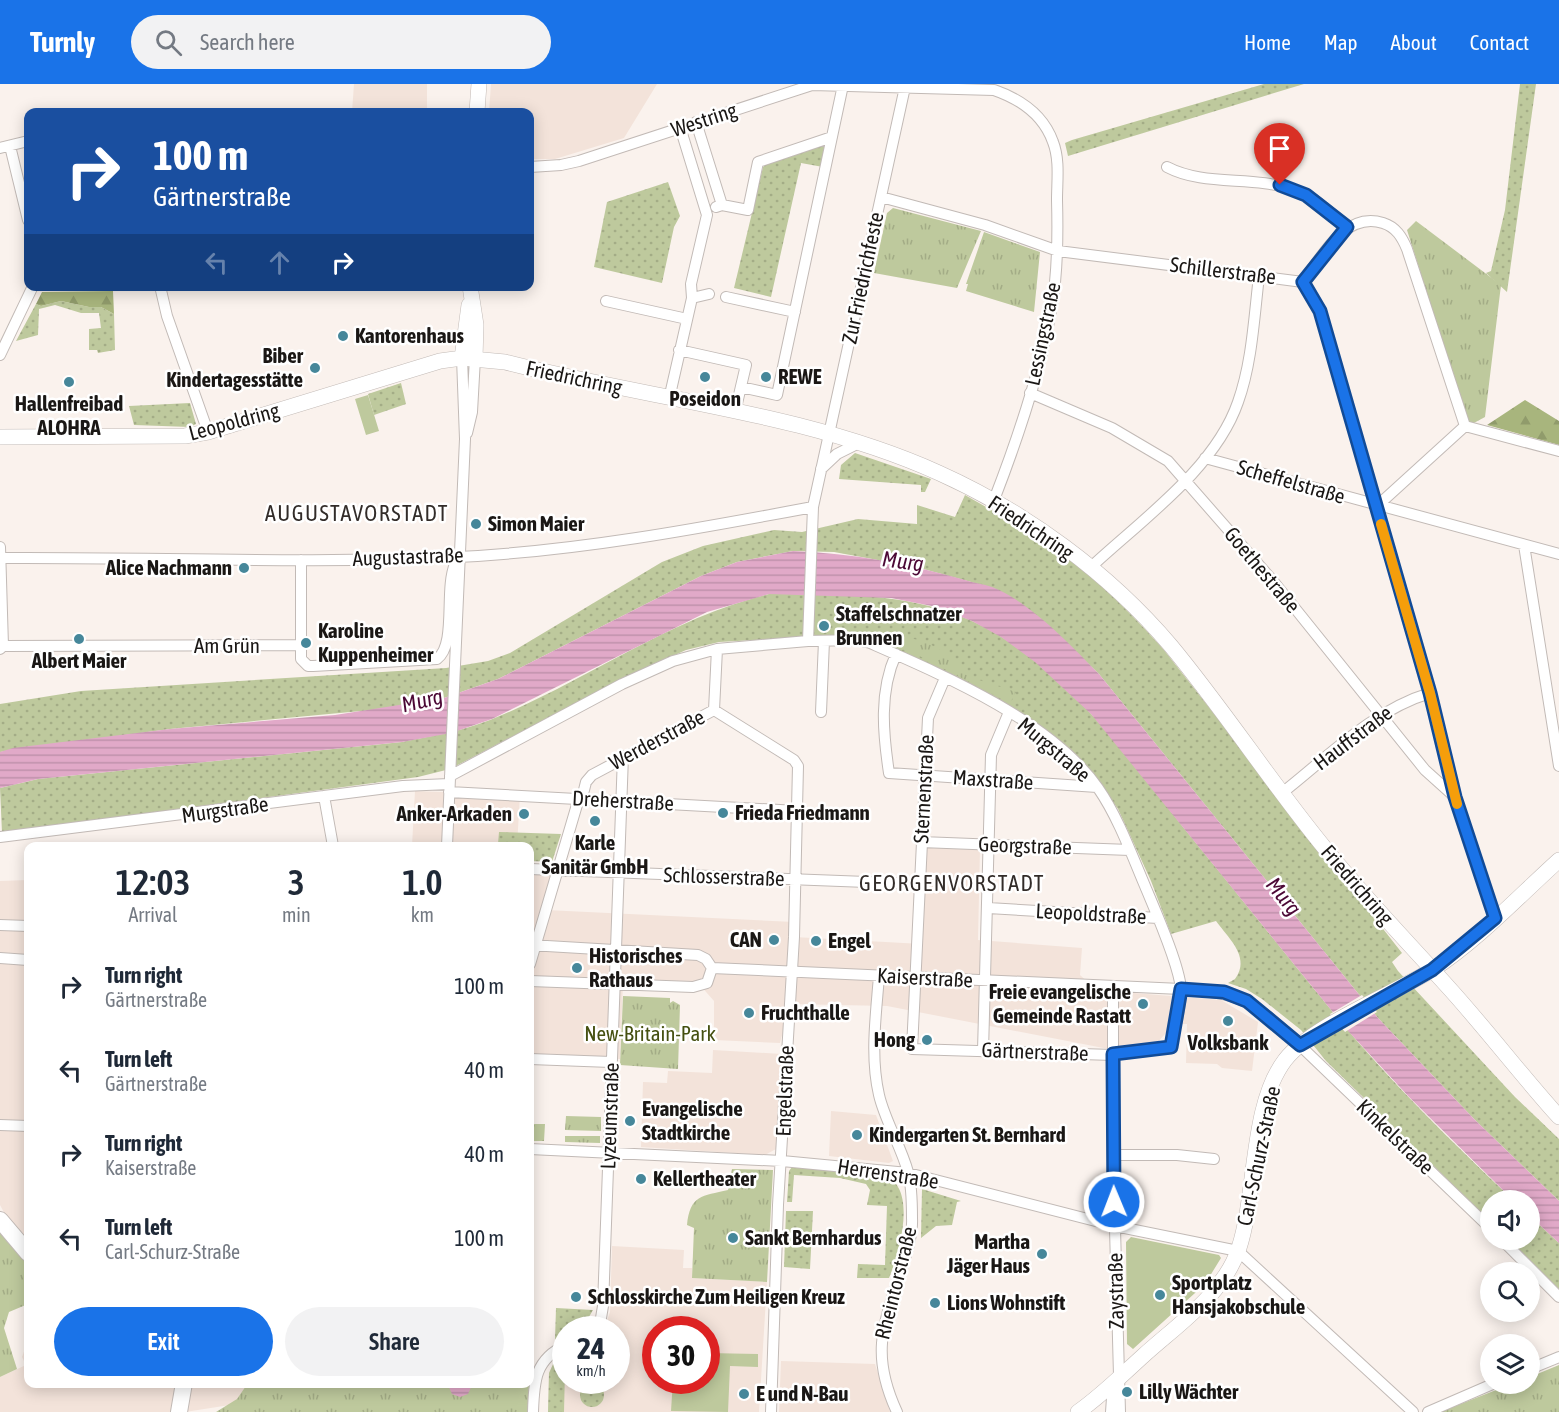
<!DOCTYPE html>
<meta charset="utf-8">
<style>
body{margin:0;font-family:"Asap Condensed",sans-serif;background:#f2f2f3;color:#1f2937;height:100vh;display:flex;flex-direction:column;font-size:22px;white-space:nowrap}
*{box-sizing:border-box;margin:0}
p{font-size:20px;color:#747a83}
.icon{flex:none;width:33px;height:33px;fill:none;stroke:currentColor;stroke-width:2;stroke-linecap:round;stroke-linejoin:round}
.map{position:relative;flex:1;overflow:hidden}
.details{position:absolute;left:24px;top:758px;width:510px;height:546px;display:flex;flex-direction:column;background:#fff;border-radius:12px;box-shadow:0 3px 15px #0003}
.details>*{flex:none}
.guide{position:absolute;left:24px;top:24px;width:510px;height:183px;border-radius:12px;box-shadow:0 3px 15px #0003;background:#1a4fa0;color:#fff;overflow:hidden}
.fabs{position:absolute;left:1480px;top:1106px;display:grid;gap:12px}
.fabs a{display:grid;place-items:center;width:60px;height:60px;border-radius:50%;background:#fff;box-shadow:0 3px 15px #0003;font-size:30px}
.speed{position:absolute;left:552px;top:1232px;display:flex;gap:12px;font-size:30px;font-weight:700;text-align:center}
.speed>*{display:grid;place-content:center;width:78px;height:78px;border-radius:50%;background:#fff;box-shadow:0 3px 15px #0003;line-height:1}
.speed small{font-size:15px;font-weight:400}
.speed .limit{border:9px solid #d22;background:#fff;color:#111}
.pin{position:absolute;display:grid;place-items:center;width:51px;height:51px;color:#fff;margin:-62px -26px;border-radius:50% 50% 50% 0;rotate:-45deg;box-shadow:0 0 6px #0007}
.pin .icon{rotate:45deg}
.me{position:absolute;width:66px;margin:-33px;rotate:359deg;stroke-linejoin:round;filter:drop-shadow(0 0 4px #0008)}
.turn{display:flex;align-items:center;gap:21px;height:126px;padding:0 30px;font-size:27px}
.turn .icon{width:78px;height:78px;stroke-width:2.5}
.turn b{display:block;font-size:42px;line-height:51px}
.lanes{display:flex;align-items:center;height:57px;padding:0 30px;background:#0003;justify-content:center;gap:30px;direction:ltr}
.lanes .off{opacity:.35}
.eta{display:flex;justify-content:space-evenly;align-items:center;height:102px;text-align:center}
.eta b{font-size:36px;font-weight:600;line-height:42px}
.button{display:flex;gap:12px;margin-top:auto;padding:12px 30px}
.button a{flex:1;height:69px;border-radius:36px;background:#1a73e8;color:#fff;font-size:24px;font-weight:600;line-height:69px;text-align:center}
.button a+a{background:#f2f2f3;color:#1f2937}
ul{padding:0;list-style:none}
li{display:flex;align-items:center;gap:18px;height:84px;padding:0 30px}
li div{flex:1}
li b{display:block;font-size:22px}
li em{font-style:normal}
header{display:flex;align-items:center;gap:36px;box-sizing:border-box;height:84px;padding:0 30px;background:#1a73e8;color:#fff}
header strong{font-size:28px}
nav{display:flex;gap:33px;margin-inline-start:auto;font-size:21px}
.search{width:420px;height:54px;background:#f2f2f3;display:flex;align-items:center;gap:15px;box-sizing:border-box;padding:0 21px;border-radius:33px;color:#747a83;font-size:22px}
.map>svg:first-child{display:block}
</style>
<header>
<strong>Turnly</strong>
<div class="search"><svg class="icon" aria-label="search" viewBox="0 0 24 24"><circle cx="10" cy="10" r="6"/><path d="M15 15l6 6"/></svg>Search here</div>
<nav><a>Home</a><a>Map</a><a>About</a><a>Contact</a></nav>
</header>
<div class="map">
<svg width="1559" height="1328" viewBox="0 0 1559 1328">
<defs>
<pattern id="grass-dots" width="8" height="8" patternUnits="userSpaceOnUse" patternTransform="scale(1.5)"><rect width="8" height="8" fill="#bec99d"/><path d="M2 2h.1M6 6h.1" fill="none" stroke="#a3ac86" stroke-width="1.8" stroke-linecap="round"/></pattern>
<pattern id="forest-firs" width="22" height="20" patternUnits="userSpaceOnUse" patternTransform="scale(1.5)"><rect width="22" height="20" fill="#a8b57d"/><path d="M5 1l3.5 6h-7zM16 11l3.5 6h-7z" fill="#909b6b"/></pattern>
<pattern id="park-tufts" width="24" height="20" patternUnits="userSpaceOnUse" patternTransform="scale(1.5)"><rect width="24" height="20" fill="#bec99d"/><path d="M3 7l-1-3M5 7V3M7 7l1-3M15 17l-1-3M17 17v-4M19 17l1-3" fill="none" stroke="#a3ac86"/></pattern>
<pattern id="water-rules" width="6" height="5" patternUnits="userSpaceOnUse" patternTransform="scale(1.5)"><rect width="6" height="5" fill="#e1a9c8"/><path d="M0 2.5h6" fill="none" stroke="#c091ab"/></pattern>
</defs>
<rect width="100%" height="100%" fill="#faf2ed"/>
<!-- built -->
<path fill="#f3e3da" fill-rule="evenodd" d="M354,0H427V28H352Z
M491,0H657L624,54L555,75H530V28H489Z
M415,707L520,711L517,762H412Z
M926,762L980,765L978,856L1082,864L1080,891L1096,906L1221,916L1258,938L1252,987L1222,984L1217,980L1186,979L1187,940H1174L1156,960L1119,967L887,922L790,920L780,959L714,956V917L699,900L623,898L620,975L530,971V785L558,786L546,826L794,838V853L922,860Z
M28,796V1159L8,1136L0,1121V797Z
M713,966L782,970L776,1065L765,1071L641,1063L643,998L667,999L668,987L712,989Z
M831,1027L876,1031L893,1077L889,1079L829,1072Z
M612,1162L684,1166L683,1184H692V1194L767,1198L759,1328H548L549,1289L555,1276L565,1270L566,1296H616V1245H604L610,1228ZM656,1245H706V1296H656Z
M28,1257V1299L247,1300L242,1311L230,1321L185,1328H0V1293L26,1281L22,1273Z
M781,1277L875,1280L890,1328H779Z"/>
<!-- grass -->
<path fill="url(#grass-dots)" d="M1264,0H1304L1068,72L1065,59L1072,56Z
M1520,0H1536L1507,208L1486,189L1491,187L1505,126Z
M820,60L827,61L823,83L801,79L771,213L734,204L763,83L768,78Z
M668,98L680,132L674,143L662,199L594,183L607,118Z
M61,217L89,223H101L114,230L115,266L98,269L97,266H89V245L101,244L99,229H81L55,221L39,225L38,251L16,257L36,220L41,222Z
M401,299L406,320L374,331L368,310Z
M190,319L196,340L190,343L134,341L129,322Z
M855,369L931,395L925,408H921V401L839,395L841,381Z
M965,411C993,427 1022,443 1049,461C1092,489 1130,528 1164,566L1402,869L1392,878L1398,887L1515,1013L1559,1055V1117L1474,1035L1378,934L1099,590L1058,551L1021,521L993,504L916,483L834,468L793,467L737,478L701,492L498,595L444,614L393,624L170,645L0,668V620L81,607L446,584L488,577L510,569L662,478L703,462L774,446L802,448L858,435L917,440V421L955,433Z
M769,510C837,510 909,508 972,537C1061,578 1124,668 1183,743C1233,804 1282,866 1332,927C1387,995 1450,1056 1513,1116H1491V1138L1326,977L1301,946L1262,915L1246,905L1228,899L1235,895C1251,873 1229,855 1216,837L1171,850L1151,797L1118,725L1086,682L921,578L869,553L857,550L719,558L686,566L635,589L450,685L418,693L2,749L0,704L38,695L402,658C432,652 462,647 490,636C585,598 669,534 769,510Z
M499,748L561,750L552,778L530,777V762L498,760Z
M792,1083L881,1091C920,1099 899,1170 889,1194H857L858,1180L885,1181L887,1122L867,1121L870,1106L866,1100L840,1094L794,1091L792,1118H787L789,1087Z
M922,1105L961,1117L957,1118L952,1141L936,1142L921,1154Z
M786,1127H813L810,1185L784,1183Z
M1530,1132L1559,1159V1205L1509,1155H1530Z
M556,1224L593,1226C586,1239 580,1245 566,1245L565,1251L555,1256Z
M555,1276L565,1287L564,1328H548L549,1289Z
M580 1311a12 12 0 1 1 24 0a12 12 0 1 1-24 0Z"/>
<!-- forest -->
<path fill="url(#forest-firs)" d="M113,207L114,230L101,223H89L61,217L41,222L36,220L42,208Z
M1525,316L1559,337V361L1487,341Z"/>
<!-- park -->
<path fill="url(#park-tufts)" d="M893,124L981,147L957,204L874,189L887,129Z
M1416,137L1501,201L1485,333L1472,340L1468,339L1407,146Z
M984,148L1040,168L1034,228L966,207L968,200H966Z
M904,553L924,557L948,570L976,595L1016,608L1010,619L900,562Z
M623,912L670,914V919L673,917L680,921L678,985L620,981Z
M566,1032L601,1033V1047L565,1046Z
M530,1040H545L544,1057H530Z
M565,1052H600V1059L565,1058Z
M732,1085L773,1086L767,1198L692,1194L694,1144L687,1141C690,1111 702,1112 728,1106Z
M0,1146L28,1181V1220L9,1228L4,1244L17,1285L0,1293Z
M1559,1281V1328H1440L1514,1299H1530V1293Z
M248,1299H529L528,1328H216L237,1315Z"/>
<!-- pitch -->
<path fill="#bec99d" d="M368,311L379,347L366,351L355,315Z
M1131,1153L1219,1171L1221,1174L1205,1200L1133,1265L1127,1260L1126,1158Z
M707,1269L758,1270V1283L730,1282L728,1328L671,1327L673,1296H706Z"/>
<!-- water -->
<path fill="url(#water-rules)" d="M793,467C852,469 909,480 965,496C974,499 983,500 992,503C1030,518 1071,561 1099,590L1378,934L1474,1035L1559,1117V1159L1530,1132V1116H1513L1409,1013L1349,948L1091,630L1035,578L1001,553L972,537L932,522L891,514L769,510L707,528L492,635L451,649L402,658L38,695L0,704V668L13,664L170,645L335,631L444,614L498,595L701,492L737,478Z
M447,1299H473L468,1310L460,1313L452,1310Z"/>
<!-- pier -->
<path fill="#faf2ed" d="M1362,911L1377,928L1345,948L1330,930Z"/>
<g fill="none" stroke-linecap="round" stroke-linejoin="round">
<defs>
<path id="street" d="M696,38L722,121L716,123
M10,62L28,136
M0,64L28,57
M530,83L561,81L579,77L812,1L994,6C1020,15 1043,30 1053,58C1060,76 1057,97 1057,116C1058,151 1058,186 1052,221C1041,287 1018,354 994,416
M1167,83C1205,103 1253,91 1294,106C1315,112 1331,130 1347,143
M881,113L985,141L1058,167L1303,198L1320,227L1430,609L1455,713L1495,834
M722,121L748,126L758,78L832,53
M1303,198C1322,172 1345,127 1383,139C1396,143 1402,153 1407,165L1465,342L1559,367
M160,202L167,232L208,348
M726,213L795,228
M692,214L709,210
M606,217L687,235
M679,266L746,281L735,328
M0,271L33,202
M741,303L777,311L843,1
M1030,309L1112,344L1168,377L1273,497L1425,686L1455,713
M669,315L692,214L691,200L707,131L680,43
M467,349L472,328L475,274
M1205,374L1559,470
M821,385L837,370L859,359
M1376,423L1465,342
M1524,461L1559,682
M0,463L3,562
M0,474C153,473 306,480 458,473C578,467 696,445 813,423
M301,476V575L308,582H313L437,575C457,560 444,506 455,480
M1090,484C1140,437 1215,385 1238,318C1252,279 1254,234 1259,192
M808,557L813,423L905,3
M0,565L3,562L301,561
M896,570C879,608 883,649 889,689L1097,703
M714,626L717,565
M821,628L824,557
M450,692L622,600L673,577L717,565L808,557L858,556L870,559C943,591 1051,637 1098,704C1118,733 1131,769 1145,802C1155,826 1179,880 1181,905C1182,923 1174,945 1171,963L1113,971L912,965L928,634L945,594
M449,708L798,727
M1282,709C1328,673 1373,626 1430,609
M324,712L333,762
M582,714L586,698L592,691L714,626L794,676L798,682L794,853L778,1121L771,1328
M0,753L403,702L449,700
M921,758L1130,766
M447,762L465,355L462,274
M530,785L919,800
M988,824L1158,834
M0,841L28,842
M530,861L698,871L706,875L712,884L707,899L693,903L530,897
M0,874L28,876
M530,880L579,714
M712,884L1181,905C1234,910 1245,911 1286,948L1491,1145
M879,892C876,931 870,972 879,1011C885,1037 901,1062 908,1088C912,1102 912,1119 912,1134C913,1151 906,1171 901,1187C882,1243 871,1272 897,1328
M1113,902V1071L1120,1328
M983,967L991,671L1009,628
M530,975L611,978
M0,1041L28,1042
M530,1065L782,1077L908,1089L1115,1142L1238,1167L1413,1328
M1113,1071H1177L1214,1075
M1501,1155L1559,1213
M594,1245L601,1234L603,1222L623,672
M1530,1285L1559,1273
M533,1328C534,1297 535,1275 566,1261
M1111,1328L1112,1314L1116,1301
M1428,1328L1495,1299"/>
<path id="secondary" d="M477,28L479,0
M470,202L476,241L475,274
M462,274L469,221
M0,353L185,352L208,348L440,277L462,274L505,278C648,315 804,328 939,389C1026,428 1109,489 1171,562C1224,626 1270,697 1323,762C1362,811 1407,857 1449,904C1487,946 1521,991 1559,1033
M1078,1328C1101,1312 1122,1291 1143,1272C1177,1241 1224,1210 1239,1164C1257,1109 1250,1022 1285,976C1311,942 1393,910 1432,886C1478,856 1518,813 1559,776"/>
<path id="primary" d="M0,1136L28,1169
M179,1328L184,1299"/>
</defs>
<!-- street casing -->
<use href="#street" stroke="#c2bab6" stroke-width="12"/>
<!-- secondary casing -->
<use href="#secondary" stroke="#c2bab6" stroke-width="16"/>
<!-- primary casing -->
<use href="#primary" stroke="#c2bab6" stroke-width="18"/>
<!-- street -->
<use href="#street" stroke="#fff" stroke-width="10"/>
<!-- secondary -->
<use href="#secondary" stroke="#fff" stroke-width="15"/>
<!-- primary -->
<use href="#primary" stroke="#fff" stroke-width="16"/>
</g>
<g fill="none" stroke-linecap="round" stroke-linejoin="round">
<defs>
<path id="route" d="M1114,1118L1113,970L1171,963L1181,905L1224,908L1247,917L1300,961L1432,886L1495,834L1455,713L1430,609L1320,227L1303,198L1347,143L1306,111L1280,101"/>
</defs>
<!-- route casing -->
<use href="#route" stroke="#114b97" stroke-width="15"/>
<!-- route -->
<use href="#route" stroke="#1a73e8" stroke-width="10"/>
<!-- slow -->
<path stroke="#f59e0b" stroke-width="10" d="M1381,440L1430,609L1457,720"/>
</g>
<!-- markers -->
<g fill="#46879a" stroke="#fff" stroke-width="2">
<circle cx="343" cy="252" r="6"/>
<circle cx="315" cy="284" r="6"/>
<circle cx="705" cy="293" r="6"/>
<circle cx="766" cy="293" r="6"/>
<circle cx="69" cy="298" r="6"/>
<circle cx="476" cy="440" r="6"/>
<circle cx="244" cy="484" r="6"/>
<circle cx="824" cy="542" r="6"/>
<circle cx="79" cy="555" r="6"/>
<circle cx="306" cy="559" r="6"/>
<circle cx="723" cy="729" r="6"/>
<circle cx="524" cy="730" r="6"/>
<circle cx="595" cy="737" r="6"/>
<circle cx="774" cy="856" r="6"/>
<circle cx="816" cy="857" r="6"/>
<circle cx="577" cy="884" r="6"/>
<circle cx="1143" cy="920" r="6"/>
<circle cx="749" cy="929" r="6"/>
<circle cx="1228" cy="937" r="6"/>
<circle cx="927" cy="956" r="6"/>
<circle cx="630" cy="1037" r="6"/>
<circle cx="857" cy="1051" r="6"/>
<circle cx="641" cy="1095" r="6"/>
<circle cx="733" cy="1154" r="6"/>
<circle cx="1042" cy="1170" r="6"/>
<circle cx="1160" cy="1211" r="6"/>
<circle cx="576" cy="1213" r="6"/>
<circle cx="935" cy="1219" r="6"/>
<circle cx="1127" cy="1308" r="6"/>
<circle cx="744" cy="1310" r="6"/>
</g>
<g text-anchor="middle" stroke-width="5" stroke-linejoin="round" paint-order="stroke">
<!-- street labels -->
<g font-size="21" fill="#1a1715" stroke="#fff">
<text transform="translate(704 36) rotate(-18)" y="7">Westring</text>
<text transform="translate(1223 187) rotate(7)" y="7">Schillerstraße</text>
<text transform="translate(863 194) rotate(-78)" y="7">Zur Friedrichfeste</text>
<text transform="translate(1043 250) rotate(-78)" y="7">Lessingstraße</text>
<text transform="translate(574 294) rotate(12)" y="7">Friedrichring</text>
<text transform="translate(234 338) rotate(-15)" y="7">Leopoldring</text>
<text transform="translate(1291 398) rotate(16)" y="7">Scheffelstraße</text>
<text transform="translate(1031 444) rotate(34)" y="7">Friedrichring</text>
<text transform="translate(408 473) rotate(-2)" y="7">Augustastraße</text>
<text transform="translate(1262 486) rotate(50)" y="7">Goethestraße</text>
<text x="227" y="569">Am Grün</text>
<text transform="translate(1353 654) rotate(-37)" y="7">Hauffstraße</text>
<text transform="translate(657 656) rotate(-28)" y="7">Werderstraße</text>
<text transform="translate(1054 666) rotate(40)" y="7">Murgstraße</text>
<text transform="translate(993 696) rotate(4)" y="7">Maxstraße</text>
<text transform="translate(924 705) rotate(-87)" y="7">Sternenstraße</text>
<text transform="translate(623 717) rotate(3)" y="7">Dreherstraße</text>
<text transform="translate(225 726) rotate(-8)" y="7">Murgstraße</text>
<text transform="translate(1025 762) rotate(2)" y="7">Georgstraße</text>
<text transform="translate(724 793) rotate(2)" y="7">Schlosserstraße</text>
<text transform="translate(1357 801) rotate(49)" y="7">Friedrichring</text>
<text transform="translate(1091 830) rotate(3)" y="7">Leopoldstraße</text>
<text transform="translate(925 894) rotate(3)" y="7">Kaiserstraße</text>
<text transform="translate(1035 968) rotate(2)" y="7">Gärtnerstraße</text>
<text transform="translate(785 1007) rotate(-88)" y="7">Engelstraße</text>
<text transform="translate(610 1032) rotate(-88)" y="7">Lyzeumstraße</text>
<text transform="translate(1395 1053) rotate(44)" y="7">Kinkelstraße</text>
<text transform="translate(1259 1072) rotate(-78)" y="7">Carl-Schurz-Straße</text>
<text transform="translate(888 1090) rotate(9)" y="7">Herrenstraße</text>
<text transform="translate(896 1199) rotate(-76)" y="7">Rheintorstraße</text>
<text transform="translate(1116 1207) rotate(-91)" y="7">Zaystraße</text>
</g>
<!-- poi labels -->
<g font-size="21" font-weight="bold" fill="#1a1715" stroke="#fff" text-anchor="start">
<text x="355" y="259">Kantorenhaus</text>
<text x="303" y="279" text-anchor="end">Biber<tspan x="303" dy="24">Kindertagesstätte</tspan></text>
<text x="778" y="300">REWE</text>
<text x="705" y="322" text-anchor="middle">Poseidon</text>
<text x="69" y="327" text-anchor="middle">Hallenfreibad<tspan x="69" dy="24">ALOHRA</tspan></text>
<text x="488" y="447">Simon Maier</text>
<text x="232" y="491" text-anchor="end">Alice Nachmann</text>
<text x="836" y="537">Staffelschnatzer<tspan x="836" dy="24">Brunnen</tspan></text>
<text x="318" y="554">Karoline<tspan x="318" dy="24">Kuppenheimer</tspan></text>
<text x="79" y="584" text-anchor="middle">Albert Maier</text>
<text x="735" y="736">Frieda Friedmann</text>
<text x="512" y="737" text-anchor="end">Anker-Arkaden</text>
<text x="595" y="766" text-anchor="middle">Karle<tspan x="595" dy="24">Sanitär GmbH</tspan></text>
<text x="762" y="863" text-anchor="end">CAN</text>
<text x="828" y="864">Engel</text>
<text x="589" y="879">Historisches<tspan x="589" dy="24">Rathaus</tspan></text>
<text x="1131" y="915" text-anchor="end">Freie evangelische<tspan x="1131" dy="24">Gemeinde Rastatt</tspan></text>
<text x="761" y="936">Fruchthalle</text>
<text x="915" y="963" text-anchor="end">Hong</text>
<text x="1228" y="966" text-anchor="middle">Volksbank</text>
<text x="642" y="1032">Evangelische<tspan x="642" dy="24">Stadtkirche</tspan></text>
<text x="869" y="1058">Kindergarten St. Bernhard</text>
<text x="653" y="1102">Kellertheater</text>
<text x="745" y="1161">Sankt Bernhardus</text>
<text x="1030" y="1165" text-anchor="end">Martha<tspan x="1030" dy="24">Jäger Haus</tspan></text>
<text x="1172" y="1206">Sportplatz<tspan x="1172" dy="24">Hansjakobschule</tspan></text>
<text x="588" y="1220">Schlosskirche Zum Heiligen Kreuz</text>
<text x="947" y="1226">Lions Wohnstift</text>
<text x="1139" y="1315">Lilly Wächter</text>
<text x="756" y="1317">E und N-Bau</text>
</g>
<!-- park labels -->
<g font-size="21" fill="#455011" stroke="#fff">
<text x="650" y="957">New-Britain-Park</text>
</g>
<!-- neighbourhood labels -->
<g font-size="22" letter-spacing="1.5" fill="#322c29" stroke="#fff">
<text x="357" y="437">AUGUSTAVORSTADT</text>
<text x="952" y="807">GEORGENVORSTADT</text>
</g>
<!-- water labels -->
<g font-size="22" font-style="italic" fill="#4b0835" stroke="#fff">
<text transform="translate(903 477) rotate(8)" y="8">Murg</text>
<text transform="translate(422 616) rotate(-13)" y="8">Murg</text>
<text transform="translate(1284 812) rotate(51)" y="8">Murg</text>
</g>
</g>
</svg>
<div class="fabs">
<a><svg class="icon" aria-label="sound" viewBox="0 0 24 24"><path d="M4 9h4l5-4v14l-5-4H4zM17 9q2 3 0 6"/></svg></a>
<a><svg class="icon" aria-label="search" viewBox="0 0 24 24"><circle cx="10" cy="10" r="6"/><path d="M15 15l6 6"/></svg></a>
<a><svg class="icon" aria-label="layers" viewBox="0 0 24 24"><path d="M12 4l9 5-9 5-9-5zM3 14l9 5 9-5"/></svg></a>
</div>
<div class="speed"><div>24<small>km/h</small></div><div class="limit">30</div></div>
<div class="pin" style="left:1280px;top:101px;background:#d93025"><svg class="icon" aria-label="arrive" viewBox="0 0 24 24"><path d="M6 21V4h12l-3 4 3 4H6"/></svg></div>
<svg class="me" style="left:1114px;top:1118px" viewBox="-20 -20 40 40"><circle r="17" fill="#1a73e8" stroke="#fff" stroke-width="3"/><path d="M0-11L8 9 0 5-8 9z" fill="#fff"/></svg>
<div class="guide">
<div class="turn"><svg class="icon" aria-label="right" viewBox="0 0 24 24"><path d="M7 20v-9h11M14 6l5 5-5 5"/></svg><div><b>100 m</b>Gärtnerstraße</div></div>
<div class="lanes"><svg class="icon off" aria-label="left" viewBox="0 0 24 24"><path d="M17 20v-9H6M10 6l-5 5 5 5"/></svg><svg class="icon off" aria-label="ahead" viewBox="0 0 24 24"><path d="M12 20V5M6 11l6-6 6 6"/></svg><svg class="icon" aria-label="right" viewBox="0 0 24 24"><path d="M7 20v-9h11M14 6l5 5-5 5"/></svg></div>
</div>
<section class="details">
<div class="eta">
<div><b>12:03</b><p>Arrival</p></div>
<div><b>3</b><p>min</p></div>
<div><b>1.0</b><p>km</p></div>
</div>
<ul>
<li><svg class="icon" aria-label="right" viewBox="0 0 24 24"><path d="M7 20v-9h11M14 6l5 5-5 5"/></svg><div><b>Turn right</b><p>Gärtnerstraße</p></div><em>100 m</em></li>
<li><svg class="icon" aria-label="left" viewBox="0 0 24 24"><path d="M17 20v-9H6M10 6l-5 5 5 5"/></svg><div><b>Turn left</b><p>Gärtnerstraße</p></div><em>40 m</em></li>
<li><svg class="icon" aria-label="right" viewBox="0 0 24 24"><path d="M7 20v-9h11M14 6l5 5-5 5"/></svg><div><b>Turn right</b><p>Kaiserstraße</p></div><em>40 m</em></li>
<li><svg class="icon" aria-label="left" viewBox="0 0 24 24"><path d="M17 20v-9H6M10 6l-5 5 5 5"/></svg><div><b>Turn left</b><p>Carl-Schurz-Straße</p></div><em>100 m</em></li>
</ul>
<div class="button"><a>Exit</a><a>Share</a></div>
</section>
</div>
